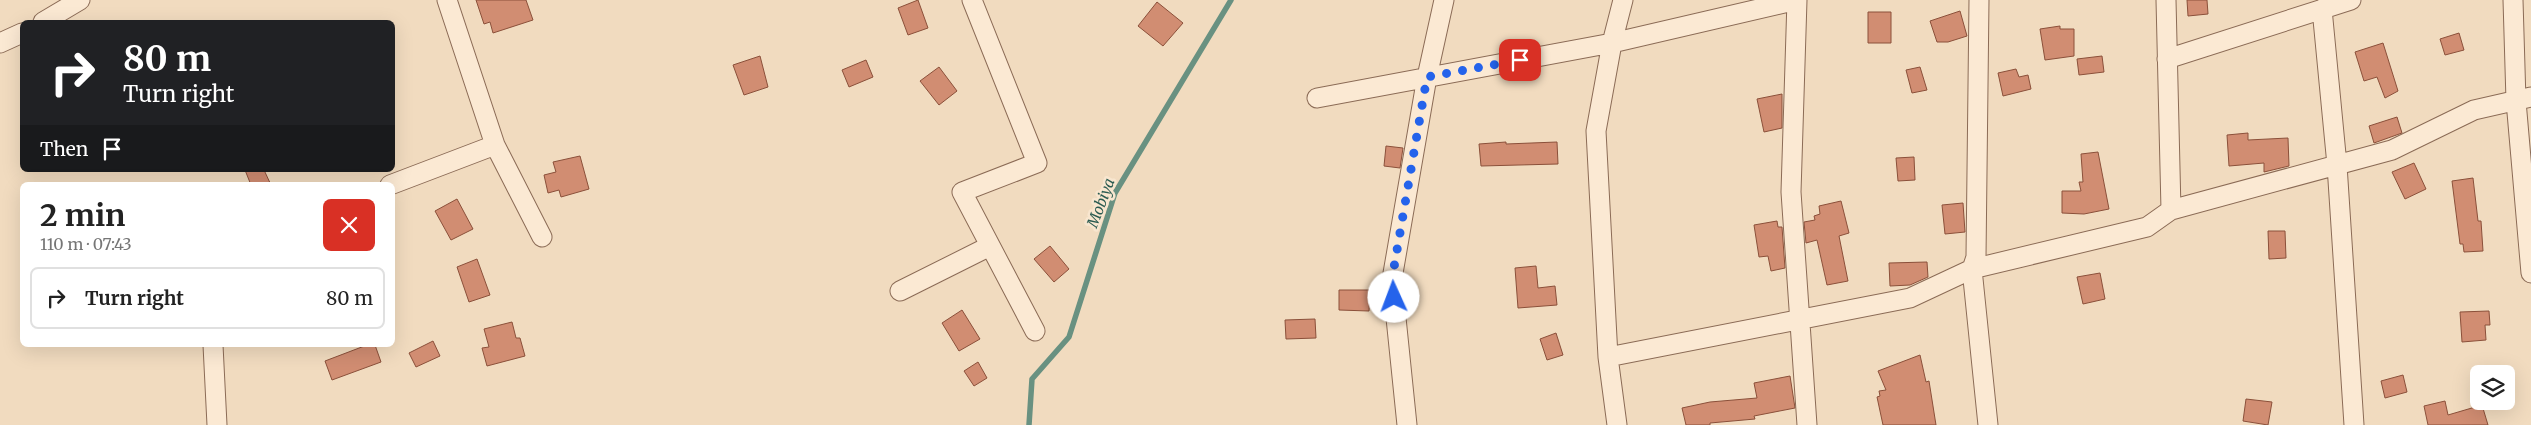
<!DOCTYPE html>
<meta charset="utf-8">
<style>
body{margin:0;font-family:Merriweather,serif;background:#f6f6f6;color:#222;height:100vh;display:flex;flex-direction:column;font-size:19px;white-space:nowrap}
*{box-sizing:border-box;margin:0}
p{font-size:16px;color:#767676}
.icon{flex:none;width:28px;height:28px;fill:none;stroke:currentColor;stroke-width:2;stroke-linecap:round;stroke-linejoin:round}
.map{position:relative;flex:1;overflow:hidden}
.drawer{position:absolute;left:20px;top:182px;width:375px;height:165px;display:flex;flex-direction:column;background:#fff;border-radius:8px;box-shadow:0 5px 20px #0002}
.drawer>*{flex:none}
.hud{position:absolute;left:20px;top:20px;width:375px;height:152px;border-radius:8px;box-shadow:0 5px 20px #0002;background:#202124;color:#fff;overflow:hidden}
.fabs{position:absolute;left:2470px;top:365px;display:grid;gap:10px}
.fabs a{display:grid;place-items:center;width:45px;height:45px;border-radius:8px;background:#fff;box-shadow:0 5px 20px #0002;font-size:25px}
.pin{position:absolute;display:grid;place-items:center;width:42px;height:42px;color:#fff;margin:-21px;border-radius:10px;box-shadow:0 2px 8px #0006}
.me{position:absolute;width:55px;margin:-28px;rotate:358deg;stroke-linejoin:round;filter:drop-shadow(0 0 4px #0008)}
.turn{display:flex;align-items:center;gap:18px;height:105px;padding:0 20px;font-size:22px}
.turn .icon{width:65px;height:65px;stroke-width:2.5}
.turn b{display:block;font-size:35px;line-height:42px}
.then{display:flex;align-items:center;height:48px;padding:0 20px;background:#0003;gap:10px;font-size:19px}
.round{display:grid;place-items:center;flex:none;width:52px;height:52px;border-radius:8px;background:#f6f6f6}
.summary{display:flex;align-items:center;justify-content:space-between;height:85px;padding:0 20px}
h1{font-size:30px;font-weight:700;line-height:38px}
ul{padding:0;list-style:none}
li{display:flex;align-items:center;gap:15px;height:62px;margin:0 10px 8px;padding:0 10px;border:2px solid #e0e0e0;border-radius:8px}
li div{flex:1}
li b{display:block;font-size:19px}
li em{font-style:normal}
.map>svg:first-child{display:block}
</style>
<div class="map">
<svg width="2531" height="425" viewBox="0 0 2531 425">
<rect width="100%" height="100%" fill="#f1dbbf"/>
<g fill="none" stroke-linecap="round" stroke-linejoin="round">
<!-- stream -->
<path stroke="#699181" stroke-width="5.5" d="M1029,425L1032,379L1069,337L1115,193L1231,0"/>
</g>
<!-- building -->
<path fill="#d18d72" stroke="#8b503a" d="M476,0H526L533,20L493,33L490,22L484,24Z
M918,0L928,28L908,35L898,8Z
M2187,0H2207L2208,14L2188,16Z
M1157,2L1183,23L1163,46L1138,26Z
M1960,11L1967,36L1948,42H1937L1930,21Z
M1868,12H1891V43H1868Z
M2060,26V29H2074V56L2045,60L2040,29Z
M2459,33L2464,50L2445,55L2440,39Z
M2383,43L2398,91L2385,98L2377,77L2364,81L2355,52Z
M760,56L768,87L744,95L733,65Z
M2102,56L2104,72L2079,75L2077,59Z
M866,60L873,77L849,87L842,70Z
M939,67L957,91L939,105L920,81Z
M1920,67L1927,90L1912,93L1906,70Z
M2016,69L2019,77L2028,75L2031,89L2003,96L1998,73Z
M1782,94V128L1764,132L1757,99Z
M2397,117L2402,133L2374,143L2369,126Z
M2248,133V140L2288,138L2289,166L2264,172V163L2229,166L2227,135Z
M1506,142V144L1557,142L1558,164L1481,166L1479,144Z
M1386,146L1403,148L1400,168L1384,166Z
M2098,152L2109,209L2084,214L2062,213V191H2081L2079,182H2083L2081,154Z
M580,156L589,189L561,197L559,190L548,193L544,175L556,172L553,162Z
M1914,157L1915,180L1898,181L1896,158Z
M2414,163L2426,189L2405,199L2392,172Z
M245,170H264L271,185H251Z
M2473,178L2478,221H2481L2483,251L2464,252L2463,244H2460L2452,181Z
M457,199L473,229L451,240L435,211Z
M1841,201L1849,233L1839,236L1848,281L1827,285L1817,240L1806,243L1804,222L1815,220L1814,216L1820,214L1819,206Z
M1963,203L1965,232L1945,234L1942,205Z
M1777,221L1778,227H1782L1785,268L1771,271L1768,256L1759,257L1754,225Z
M2268,231H2285L2286,258L2269,259Z
M1050,246L1069,269L1054,282L1034,259Z
M477,259L490,295L469,302L457,267Z
M1927,262L1928,277L1910,285L1890,286L1889,263Z
M1536,266L1538,288L1555,286L1557,305L1518,308L1515,268Z
M2100,273L2105,299L2083,304L2077,277Z
M1339,290H1370L1369,311L1339,310Z
M962,310L980,339L959,351L942,323Z
M2489,311L2490,325H2485L2486,340L2462,342L2460,312Z
M1315,319L1316,338L1286,339L1285,320Z
M512,322L516,338H520L525,356L487,366L482,348L489,347L484,329Z
M1556,333L1563,355L1547,360L1540,339Z
M433,341L440,356L416,367L409,353Z
M367,345H375L381,362L332,380L325,361Z
M1920,355L1926,382L1929,381L1936,425H1883L1877,397L1880,396L1879,391L1886,390L1878,371Z
M978,362L987,378L974,386L964,371Z
M2403,375L2407,392L2385,398L2381,381Z
M1790,376L1795,408L1754,416L1755,419L1710,423V425H1686L1682,408L1710,402L1757,398L1754,383Z
M2246,399L2272,402L2268,425L2243,421Z
M2445,401L2448,415L2482,405L2488,425H2428L2424,406Z"/>
<g fill="none" stroke-linecap="round" stroke-linejoin="round">
<defs>
<path id="minor" d="M447,0L495,145L542,237
M972,0L1037,163L962,192L1035,331
M1797,0L1791,192L1807,425
M1979,0L1976,257L1972,269L1988,425
M2166,0L2171,210
M2513,0L2516,101L2531,273
M2322,9L2337,165L2354,425
M43,22L80,0
M0,43L22,33
M2167,59L2351,0
M1317,98L1612,43L1797,0
M390,185L495,145
M900,291L990,246
M213,345L217,425
M1608,357L1910,298L1972,269L2147,227L2171,210L2392,150L2474,110L2531,97
M1407,425L1392,279L1427,77L1444,0
M1617,425L1608,357L1596,131L1612,43L1623,0"/>
</defs>
<!-- minor casing -->
<use href="#minor" stroke="#8b6b56" stroke-width="21"/>
<!-- minor -->
<use href="#minor" stroke="#fbe9d3" stroke-width="19"/>
</g>
<g fill="none" stroke-linecap="round" stroke-linejoin="round">
<!-- route -->
<path stroke="#2563eb" stroke-width="9" stroke-dasharray="0 16.2" d="M1394,297L1392,279L1427,77L1520,60"/>
</g>
<g text-anchor="middle" stroke-width="5" stroke-linejoin="round" paint-order="stroke">
<!-- water labels -->
<g font-size="15" font-style="italic" fill="#2a5a50" stroke="#f8e6cf">
<text transform="translate(1101 203) rotate(-69)" y="5">Mobiya</text>
</g>
</g>
</svg>
<div class="fabs">
<a><svg class="icon" aria-label="layers" viewBox="0 0 24 24"><path d="M12 4l9 5-9 5-9-5zM3 14l9 5 9-5"/></svg></a>
</div>
<div class="pin" style="left:1520px;top:60px;background:#d93025"><svg class="icon" aria-label="arrive" viewBox="0 0 24 24"><path d="M6 21V4h12l-3 4 3 4H6"/></svg></div>
<svg class="me" style="left:1394px;top:297px" viewBox="-20 -20 40 40"><circle r="19" fill="#fff"/><path d="M0-13L10 11 0 6-10 11z" fill="#2563eb"/></svg>
<div class="hud">
<div class="turn"><svg class="icon" aria-label="right" viewBox="0 0 24 24"><path d="M7 20v-9h11M14 6l5 5-5 5"/></svg><div><b>80 m</b>Turn right</div></div>
<div class="then">Then<svg class="icon" aria-label="arrive" viewBox="0 0 24 24"><path d="M6 21V4h12l-3 4 3 4H6"/></svg></div>
</div>
<section class="drawer">
<div class="summary"><div><h1>2 min</h1><p>110 m · 07:43</p></div><a class="round" style="background:#d93025;color:#fff"><svg class="icon" aria-label="close" viewBox="0 0 24 24"><path d="M6 6l12 12M18 6L6 18"/></svg></a></div>
<ul>
<li><svg class="icon" aria-label="right" viewBox="0 0 24 24"><path d="M7 20v-9h11M14 6l5 5-5 5"/></svg><div><b>Turn right</b></div><em>80 m</em></li>
</ul>
</section>
</div>
